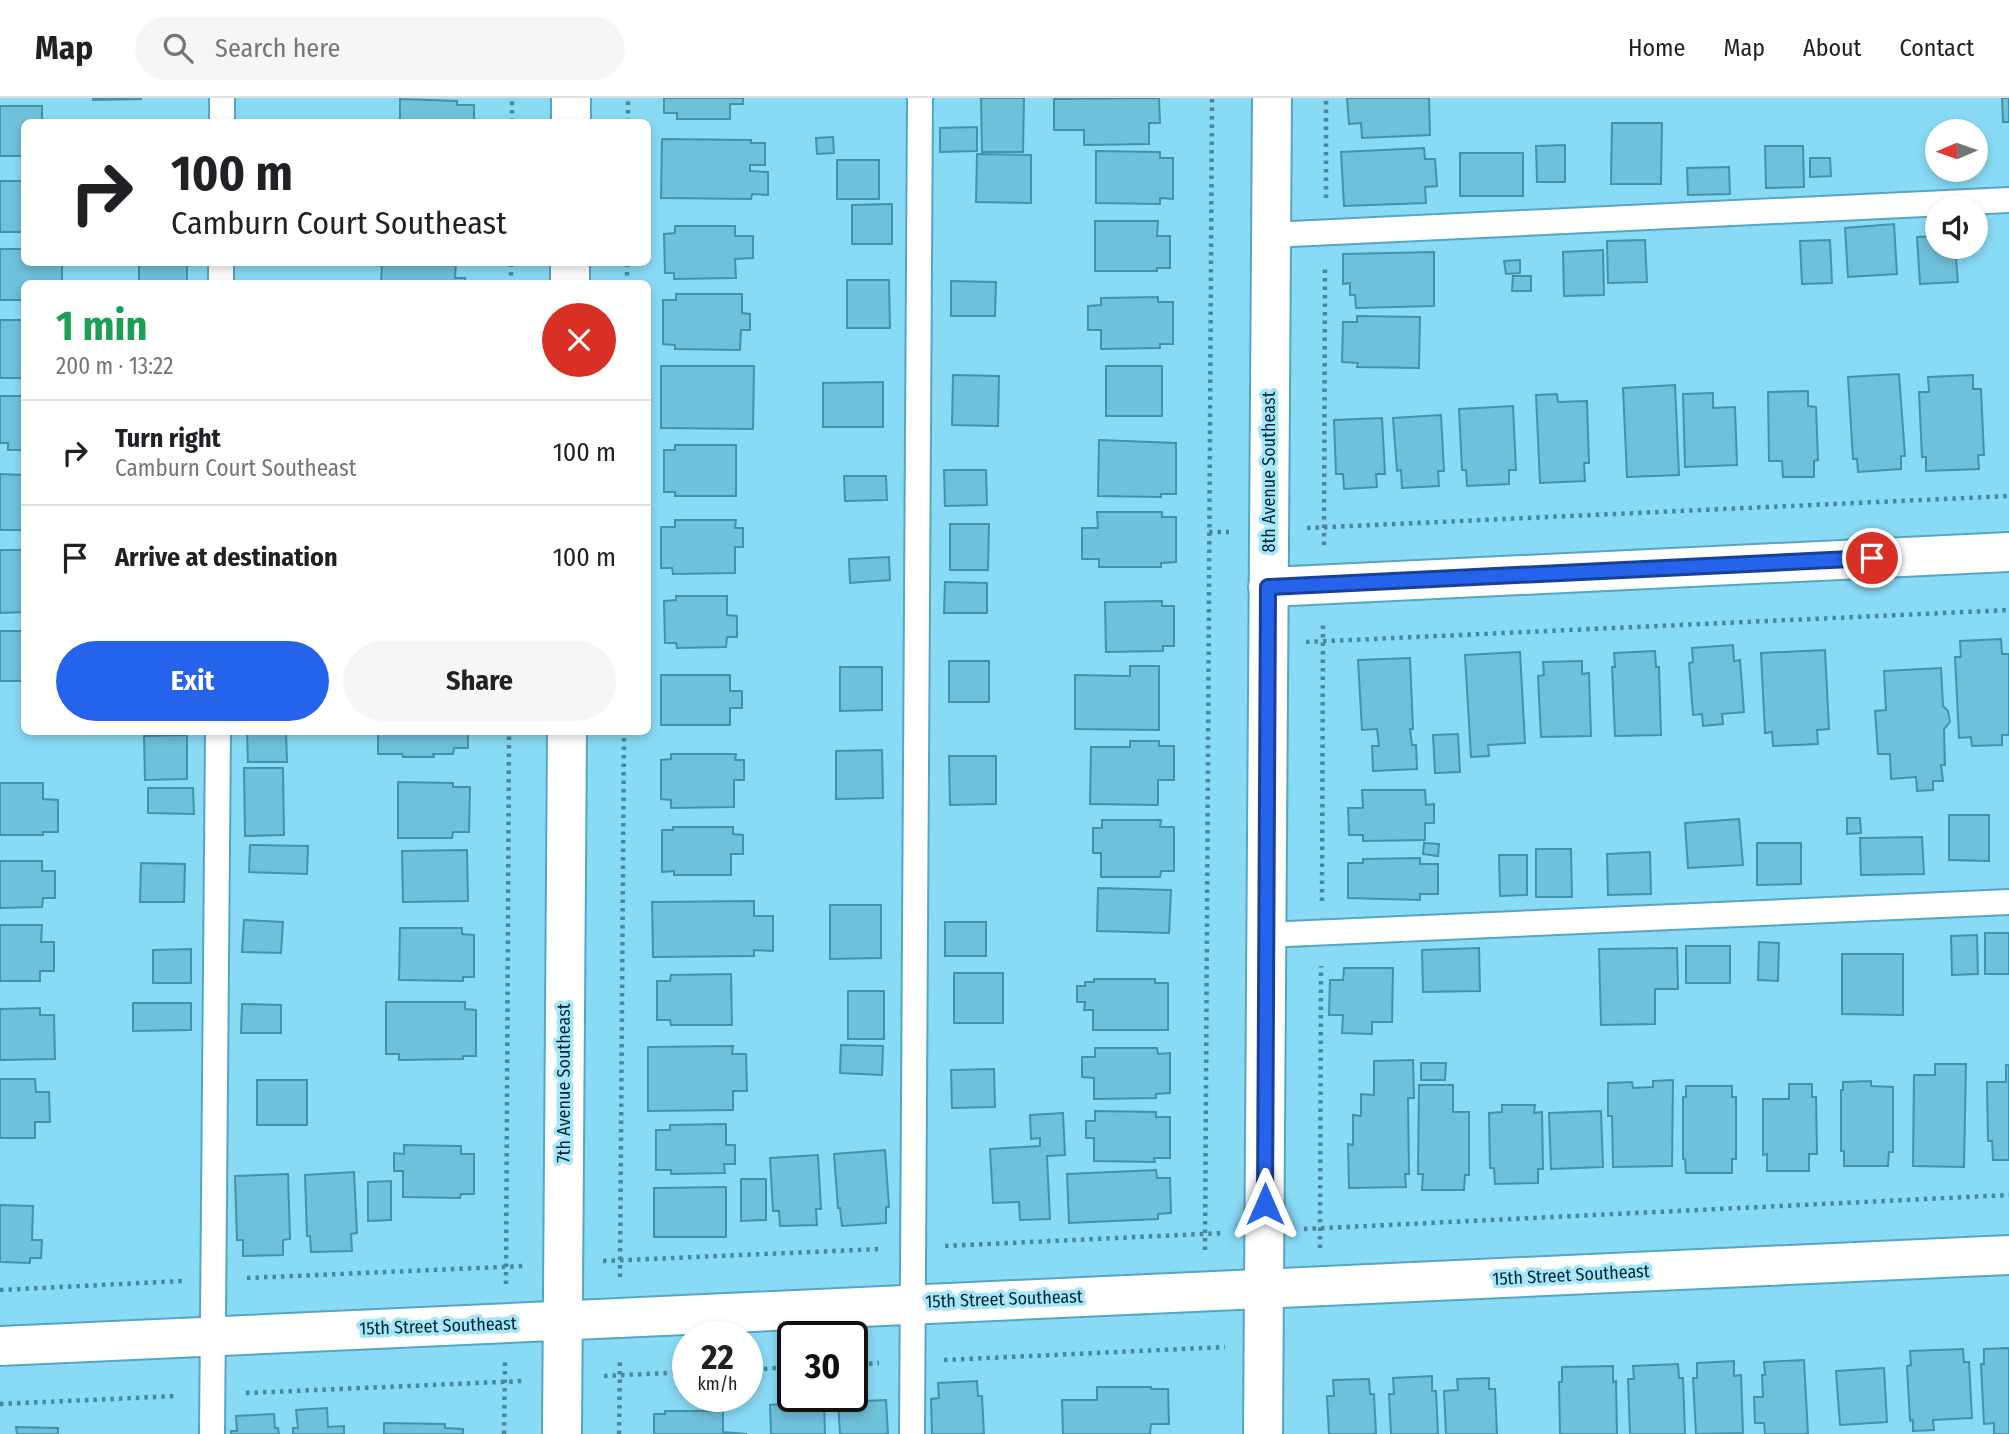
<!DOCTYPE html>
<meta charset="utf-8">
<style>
body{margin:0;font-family:"Fira Sans Condensed",sans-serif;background:#f6f6f6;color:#202124;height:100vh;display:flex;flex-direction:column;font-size:26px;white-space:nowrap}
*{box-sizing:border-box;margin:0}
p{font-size:23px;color:#757577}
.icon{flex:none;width:38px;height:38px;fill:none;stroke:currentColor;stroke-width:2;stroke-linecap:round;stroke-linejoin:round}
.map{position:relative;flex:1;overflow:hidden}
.details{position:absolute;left:21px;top:182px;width:630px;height:455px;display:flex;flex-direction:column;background:#fff;border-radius:10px;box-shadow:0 4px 10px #0003}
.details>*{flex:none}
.banner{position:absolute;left:21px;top:21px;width:630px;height:147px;border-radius:10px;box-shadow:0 4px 10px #0003;background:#fff;color:#202124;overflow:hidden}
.needle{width:46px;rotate:268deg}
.buttons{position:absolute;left:1925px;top:21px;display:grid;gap:14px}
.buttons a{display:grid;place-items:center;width:63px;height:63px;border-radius:50%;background:#fff;box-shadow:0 4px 10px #0003;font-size:35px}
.speed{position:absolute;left:672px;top:1223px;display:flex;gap:14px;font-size:35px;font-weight:700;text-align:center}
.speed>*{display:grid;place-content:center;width:91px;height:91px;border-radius:50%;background:#fff;box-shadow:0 4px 10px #0003;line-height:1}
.speed small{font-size:18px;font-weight:400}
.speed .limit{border:4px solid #111;border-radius:10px;background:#fff;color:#111}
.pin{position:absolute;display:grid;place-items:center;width:60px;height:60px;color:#fff;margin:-30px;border:4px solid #fff;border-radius:50%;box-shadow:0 2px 7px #0007}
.me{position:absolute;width:77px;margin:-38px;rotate:0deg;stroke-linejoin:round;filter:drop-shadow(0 0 5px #0008)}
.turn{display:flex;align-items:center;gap:24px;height:147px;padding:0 35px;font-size:32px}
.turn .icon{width:91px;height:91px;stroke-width:2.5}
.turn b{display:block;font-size:49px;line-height:60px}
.round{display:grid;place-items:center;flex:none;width:74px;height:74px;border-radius:37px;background:#f6f6f6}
.summary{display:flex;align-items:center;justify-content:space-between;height:119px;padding:0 35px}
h1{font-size:42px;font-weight:700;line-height:52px;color:#1e9e55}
.action{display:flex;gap:14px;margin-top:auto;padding:14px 35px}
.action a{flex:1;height:80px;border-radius:42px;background:#2563eb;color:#fff;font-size:28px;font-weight:700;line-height:80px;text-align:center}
.action a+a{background:#f6f6f6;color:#202124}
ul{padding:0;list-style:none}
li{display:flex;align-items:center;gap:21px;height:105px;padding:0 35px;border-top:2px solid #e0e0e0}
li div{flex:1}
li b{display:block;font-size:26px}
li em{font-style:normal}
header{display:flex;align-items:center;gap:42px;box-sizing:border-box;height:98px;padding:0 35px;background:#fff;border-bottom:2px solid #e0e0e0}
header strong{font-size:33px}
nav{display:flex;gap:38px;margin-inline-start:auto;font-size:24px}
.search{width:490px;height:63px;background:#f6f6f6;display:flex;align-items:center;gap:18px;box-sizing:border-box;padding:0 24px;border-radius:38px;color:#757577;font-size:26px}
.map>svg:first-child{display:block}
</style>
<header>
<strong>Map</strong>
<div class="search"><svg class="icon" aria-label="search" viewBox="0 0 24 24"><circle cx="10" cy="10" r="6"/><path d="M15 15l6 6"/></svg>Search here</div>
<nav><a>Home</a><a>Map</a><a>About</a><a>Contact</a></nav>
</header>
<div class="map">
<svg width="2009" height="1336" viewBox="0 0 2009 1336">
<rect width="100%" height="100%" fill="#89daf5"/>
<!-- building -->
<path fill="#6fc0d9" stroke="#4093ab" stroke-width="2" d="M93,0H141V1L93,2Z
M664,0H743V6H730V21H677V15H664Z
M981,0H1024L1023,54H982Z
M1159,0L1160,25H1149V46L1084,47V32H1054V1Z
M1347,0H1429L1430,37L1362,40L1361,25L1349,26Z
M2002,0H2009V24H2003Z
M400,1L457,3V7H474V24H400Z
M0,8H42V24H54H24V58H0Z
M1612,25H1662L1661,86H1611Z
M977,29V53L940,54V30Z
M833,39L834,55L817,56L816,40Z
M662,41L751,42V45H765V67H750V73L768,74V97L752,96L751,101L661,100Z
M1565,47V84H1537L1536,48Z
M1765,48H1803L1804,89L1766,90Z
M1424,50L1425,61H1435L1437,88L1425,89L1426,105L1344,108L1341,54Z
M1096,53L1160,54V60H1173V101L1160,100V106L1096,105Z
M1460,55H1523V98H1460Z
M977,56L1031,57V105L976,104Z
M1810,60H1830L1831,78L1810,79Z
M837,62H879V101H837Z
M1729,69L1730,96L1688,97L1687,70Z
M0,83H24V134H0Z
M892,106V146H852V107Z
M1095,123H1158L1157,138H1170V170H1157V173H1095Z
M1894,126L1897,176L1848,179L1845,130Z
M675,128H735V138H753V160L735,161L736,180L674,181V175H665L664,136L675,135Z
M1937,138V149H1955L1958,184L1920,186L1917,139Z
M1645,142L1647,184L1608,185L1607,143Z
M1830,142L1832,185L1802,186L1800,143Z
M0,151H24V164H62V186H24V202H0Z
M1603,152L1604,197L1564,198L1563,154Z
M1434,154V208L1356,210L1355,197H1350V185L1343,186V156Z
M1520,162V175L1506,176L1504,163Z
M139,164H187V186H139Z
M382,164H456L455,180H465V186H381Z
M1513,178H1531V193H1512Z
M847,182H889L890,230H847Z
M951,183L996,184L995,218H951Z
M676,196H742V215L750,216V232H741L740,252L675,251V247L663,246V202H676Z
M1158,199V204H1173V246H1160V250L1101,251V232H1088V208L1101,207V200Z
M1357,218L1420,219L1419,270L1357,269L1358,265L1342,264L1343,224H1357Z
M0,222H24V280H0Z
M661,268H754L753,331L661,330Z
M1106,268H1162V318H1106Z
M1899,276L1905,358H1901V371L1858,374L1857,361H1853L1848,279Z
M953,277L999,278L998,328L952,327Z
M1973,277V291H1981L1984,357H1978L1979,371L1926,373V359H1922L1919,294H1929L1928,279Z
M883,284V329H823V285Z
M1675,287L1679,377L1627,379L1623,290Z
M1808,293V308L1816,309L1818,362L1814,363V379H1783L1782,363H1769L1768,294Z
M1713,295V310L1735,309L1737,367L1685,369L1683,296Z
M1557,296L1558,304L1587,303L1589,365H1584L1585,383L1540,385L1536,297Z
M0,298H24V352H8V345H0Z
M1513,308L1516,372H1509V386L1467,388L1466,372H1462L1459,311Z
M1441,317L1444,373H1438L1439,388L1402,390L1401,372L1397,373L1393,320Z
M1382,320L1385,376H1376L1377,389L1344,391L1343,376H1336L1334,322Z
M1099,342L1176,345V396H1161V399L1098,398Z
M675,347H736V398H675V394H664V352H675Z
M944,372H986L987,407L945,408Z
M0,376L24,377V432H0Z
M844,378H886L887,402L845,403Z
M1097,414H1162V419H1176V464L1161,465V469H1099V461H1082V430H1098Z
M675,422H736L735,430H743V449H735V475L673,476L672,470H661V429H675Z
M950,426H989L988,472H950Z
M0,452H24V514L0,515Z
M889,459L890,482L850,485L849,461Z
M945,484L987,485V515H944Z
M676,498H727V517L737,518V539H727L726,549L677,550L676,545H665L664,503L676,502Z
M1162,503V508H1174V548H1163V553L1106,554L1105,504Z
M0,533H24V583H0Z
M2001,541L2002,556H2009V637H2002V647L1972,648L1971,639L1959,640L1955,559H1961L1960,543Z
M1733,547L1734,563L1740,562L1744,614L1722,616L1723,626L1703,628L1702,616L1693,617L1689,565L1693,564L1692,550Z
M1825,552L1829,631L1817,632L1818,646L1773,648L1772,634L1765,635L1761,555Z
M1655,553L1656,569H1659L1661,637L1615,638L1612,569H1615L1614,555Z
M1520,554L1525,645L1488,647L1489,658L1471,659L1465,557Z
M1410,560L1413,631H1410L1412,647H1416L1417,671L1373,673L1372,648H1379L1377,631L1362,632L1358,562Z
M949,563H989V604H949Z
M1582,563V576L1589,575L1591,638L1541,639L1538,578L1544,577L1543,564Z
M1130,568H1159V632L1075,631V577L1130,578Z
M840,569H882V612L840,613Z
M1941,570L1943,608L1948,613L1950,624L1944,631L1945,667H1941L1943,683H1933V692L1917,693L1916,679L1891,681L1890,656H1878L1875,613L1886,612L1884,573Z
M661,577H730V593H742V610H730V627H661Z
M247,634H286L287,664H248Z
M378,634H468V650H454L453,656H433L434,659H403L402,656H378Z
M1458,636L1460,674L1435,675L1433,637Z
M187,637V681L145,682L144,638Z
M1130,643H1159V648H1174V682H1158V707L1090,706L1091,649H1130Z
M882,652L883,700L836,701V653Z
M671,656H736L735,662H744V682H734V709L671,710V702L661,701V662L671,661Z
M949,658H996V706L950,707Z
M244,670H283L284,737L245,738Z
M398,684L453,685V689H470L469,734H453L452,740H398Z
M0,685H43V701L58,702V734H43V737H0Z
M148,690H193L194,716L148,715Z
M1362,692H1425L1426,707L1434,706V725H1425V742L1363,743V737H1349L1348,710H1363Z
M1949,717H1989V763L1949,762Z
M1847,720H1860L1861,735L1847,736Z
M1739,721L1743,767L1688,770L1685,725Z
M1102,722H1161L1160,729H1174V773H1161L1160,779H1101V755H1093V730H1102Z
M673,729H733V736L743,737V756H731V777H674V773L662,774V732H673Z
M1922,739L1924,776L1861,777L1860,740Z
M1424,745L1439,746L1438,758L1423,756Z
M1757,745H1801V786L1757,787Z
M250,747L308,748L307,776L249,774Z
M1536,751H1571L1572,799H1536Z
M467,752L468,803L403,804L402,753Z
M1650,754L1651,796L1608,797L1607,756Z
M1499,757H1527V797L1500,798Z
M1420,760V766H1438V796H1420V802L1348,800V765H1363V761Z
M0,763H42V773H55V800H43L42,809L0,810Z
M141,765L185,766L184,804H140Z
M1098,790L1171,792L1169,835L1097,833Z
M754,803V818H773V853L754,852V858L653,859L652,804Z
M830,807H881V860L830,861Z
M244,822L283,824L281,855L242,854Z
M945,824H986V858H945Z
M0,827H42L41,844H54V873H40V883H0Z
M400,830H462V836L474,837V879H463V883L399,882Z
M1985,835H2009V876H1985Z
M1977,837L1978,876L1952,877L1951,838Z
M1759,844L1779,845L1778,883L1758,882Z
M1686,848H1730V885H1686Z
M1479,850L1480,893L1423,894L1422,852Z
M1677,850L1678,891H1655V926L1601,927L1599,851Z
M191,851V885H153V852Z
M1842,856H1903V917L1842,916Z
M1344,870H1393L1392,924H1372V936L1342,935L1343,917H1329L1330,882H1343Z
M954,875H1003V925H954Z
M731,876L732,927H671L670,922H657V883H670L671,877Z
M1094,881H1155V885H1168V932H1093V912H1084L1085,904H1077V888H1085V884H1094Z
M848,893H884V941H848Z
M386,904H465V911L476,912V958H463V961L399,962V956H386Z
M133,905H191V932L133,933Z
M242,906L281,907V935H241Z
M40,910V917H54L55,961L0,962V911Z
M841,947L883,948L882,977L840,975Z
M733,948L732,956H746L747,993H733V1012L648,1013V949Z
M1095,950H1157L1158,956L1170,955V995L1156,996V1000L1094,1001V980L1082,979V959H1095Z
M1413,962L1414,1000H1408L1409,1076H1405L1406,1089L1349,1090L1348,1046L1353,1047V1017L1361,1018V996L1374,997V963Z
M1421,965H1446L1445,982H1421Z
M1935,966H1966L1964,1069L1913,1068L1914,977H1935Z
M2006,967H2009V1062H1993L1992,1043H1988L1987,984H2006Z
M994,971L995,1009L952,1010L951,972Z
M0,981H35L36,994H49L50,1024H35V1040H0Z
M257,982H307V1027H257Z
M1673,982L1672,1068L1613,1069L1612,1018H1608V985L1632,984L1633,990L1653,989V983Z
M1871,983V988L1893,989V1054H1889L1888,1068H1844V1053H1841V992H1843V984Z
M1789,986H1812V999H1816L1817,1056H1809V1073H1767V1056L1763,1057V1001H1789Z
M1419,987H1453V1014H1469V1077H1465L1464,1092H1422L1423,1076H1418Z
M1686,988H1732V999H1736V1061H1732V1075H1686L1685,1061H1683V999H1686Z
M1502,1007H1535L1534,1015L1542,1014L1543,1071H1538V1085L1495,1086L1494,1070H1490L1489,1015L1502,1014Z
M1095,1013L1156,1014V1019H1170V1060H1154L1155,1064L1094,1063V1040H1086V1023H1095Z
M1601,1013L1603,1069L1551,1071L1549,1015Z
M1063,1015L1065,1057L1047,1058L1050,1121L1020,1122L1019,1104L993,1105L990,1051L1040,1048V1040L1031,1041L1030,1017Z
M726,1026V1047H735V1066H724L725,1075L671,1076V1072H656V1032H670V1027Z
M404,1047L461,1048V1056H474V1096H461L460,1100L403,1099V1073H394V1055L404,1056Z
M885,1052L889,1109H886V1125L842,1128L840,1110H838L834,1056Z
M818,1057L821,1111H816L817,1127L780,1128L779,1113H773L770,1060Z
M1156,1072L1157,1080H1170L1171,1115L1158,1116V1121L1069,1125L1067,1076Z
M354,1074L357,1135L351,1136L352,1153L311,1154L310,1138H307L305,1077Z
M288,1076L290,1141L283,1142V1157L243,1158V1142H237L235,1078Z
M741,1081H766V1122L741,1123Z
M391,1083V1122L368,1123V1084Z
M726,1089V1139H654V1090Z
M0,1107L33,1108L32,1142H42L41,1160H30V1165L0,1164Z
M2009,1250V1336H1994V1325L1984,1326L1981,1266H1984V1251Z
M1963,1251L1964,1264H1969L1972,1320L1933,1322L1934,1332L1913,1333V1322L1910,1323L1907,1268L1911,1267L1910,1253Z
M1804,1262L1808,1336H1765L1764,1325H1755L1754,1299H1763L1762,1277H1765L1764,1264Z
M1734,1263V1278L1741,1277L1743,1335L1696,1336L1693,1280H1697V1265Z
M1678,1266L1679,1280H1683L1685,1336H1630L1628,1281H1634L1633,1268Z
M1613,1268V1284L1616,1283L1617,1336H1560L1559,1284H1562V1269Z
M1884,1270L1887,1324L1840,1327L1836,1273Z
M1432,1278V1293H1436L1438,1336H1391L1389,1296H1394L1393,1280Z
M1489,1280V1291H1495L1497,1336H1446L1444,1293L1458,1292L1457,1281Z
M1369,1281L1370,1296H1374L1376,1336H1329L1327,1298H1334L1333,1282Z
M977,1283L978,1298H982L984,1336H932L931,1301L939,1300L938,1285Z
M1097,1289H1151V1291H1168L1169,1326H1151L1150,1336H1063L1062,1302H1097Z
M810,1302V1305L824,1304L825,1336H771L770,1307L780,1306V1303Z
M886,1302L888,1336H840L838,1304Z
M327,1310L328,1329L344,1328V1336H293V1330H298L296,1312Z
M665,1313H723V1334L747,1336H654V1316H665Z
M274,1316L275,1330H278L279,1336H231V1333H237L236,1318Z
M384,1325L445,1326V1330L463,1331V1336H384Z
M16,1329L58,1330V1336H17Z"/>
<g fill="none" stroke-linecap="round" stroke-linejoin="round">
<defs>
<path id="service" d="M222,24V0
M1270,137L2009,102
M221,186V164
M1265,837L2009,804
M212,1336L218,634
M912,1336L920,0"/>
<path id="minor" d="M571,24V0
M570,186V164
M1268,489L2009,454
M562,1336L567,634
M1263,1336L1272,0"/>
<path id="tertiary" d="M0,1248L2009,1157"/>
</defs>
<!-- service casing -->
<use href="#service" stroke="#55a6c0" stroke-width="28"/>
<!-- minor casing -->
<use href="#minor" stroke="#55a6c0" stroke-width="42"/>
<!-- tertiary casing -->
<use href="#tertiary" stroke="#55a6c0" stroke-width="42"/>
<!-- path -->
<path stroke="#4b879a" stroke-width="4.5" stroke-dasharray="3.5 5" stroke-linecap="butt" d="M512,24V0
M628,24V0
M1326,100V0
M511,186V164
M627,186V164
M1307,430L2009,398
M1209,434H1229
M1324,447L1325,168
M1306,544L2009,512
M1322,803L1323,525
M1304,1131L2009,1097
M945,1148L1223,1135
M1320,1150L1321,868
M1205,1152L1212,0
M603,1163L880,1151
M620,1179L624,634
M247,1180L525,1168
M506,1186L509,634
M0,1192L182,1183
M944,1262L1225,1249
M852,1267L879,1265
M747,1272L793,1269
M604,1278L688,1274
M246,1295L524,1283
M0,1306L178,1298
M504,1336L505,1263
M619,1336L620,1260"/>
<!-- service -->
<use href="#service" stroke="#fff" stroke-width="24"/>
<!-- minor -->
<use href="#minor" stroke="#fff" stroke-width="38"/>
<!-- tertiary -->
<use href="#tertiary" stroke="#fff" stroke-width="38"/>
</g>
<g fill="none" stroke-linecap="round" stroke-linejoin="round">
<defs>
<path id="route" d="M1265,1106L1268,489L1872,460"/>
</defs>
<!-- route casing -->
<use href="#route" stroke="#184099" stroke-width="18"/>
<!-- route -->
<use href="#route" stroke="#2563eb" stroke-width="12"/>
</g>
<g text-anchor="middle" stroke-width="7" stroke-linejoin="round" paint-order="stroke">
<!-- street labels -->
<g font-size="18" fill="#022630" stroke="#a6e5fa">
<text transform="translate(1269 374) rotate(-90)" y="6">8th Avenue Southeast</text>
<text transform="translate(564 985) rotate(-90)" y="6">7th Avenue Southeast</text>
<text transform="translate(1571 1177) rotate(-3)" y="6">15th Street Southeast</text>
<text transform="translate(1004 1201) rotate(-2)" y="6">15th Street Southeast</text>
<text transform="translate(438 1228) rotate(-2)" y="6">15th Street Southeast</text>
</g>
</g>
</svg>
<div class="buttons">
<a><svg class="needle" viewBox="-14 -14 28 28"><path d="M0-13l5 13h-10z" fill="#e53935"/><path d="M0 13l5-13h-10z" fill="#757577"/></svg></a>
<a><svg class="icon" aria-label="sound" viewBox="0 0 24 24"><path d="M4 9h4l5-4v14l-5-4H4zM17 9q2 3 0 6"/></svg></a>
</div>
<div class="speed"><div>22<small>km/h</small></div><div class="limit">30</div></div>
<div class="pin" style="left:1872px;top:460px;background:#d93025"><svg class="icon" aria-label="arrive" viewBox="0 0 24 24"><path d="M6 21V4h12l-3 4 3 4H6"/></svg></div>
<svg class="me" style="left:1265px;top:1106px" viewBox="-20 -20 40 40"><path d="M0-17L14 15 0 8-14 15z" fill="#2563eb" stroke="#fff" stroke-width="4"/></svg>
<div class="banner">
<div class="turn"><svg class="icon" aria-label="right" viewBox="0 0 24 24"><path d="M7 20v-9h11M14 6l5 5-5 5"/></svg><div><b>100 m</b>Camburn Court Southeast</div></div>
</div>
<section class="details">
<div class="summary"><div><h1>1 min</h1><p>200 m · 13:22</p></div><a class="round" style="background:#d93025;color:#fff"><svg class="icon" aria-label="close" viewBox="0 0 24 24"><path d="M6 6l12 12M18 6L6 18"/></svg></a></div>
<ul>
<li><svg class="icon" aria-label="right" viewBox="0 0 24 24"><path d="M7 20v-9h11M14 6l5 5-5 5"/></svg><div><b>Turn right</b><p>Camburn Court Southeast</p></div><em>100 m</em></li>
<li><svg class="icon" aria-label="arrive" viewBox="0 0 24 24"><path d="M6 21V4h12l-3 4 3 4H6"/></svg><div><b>Arrive at destination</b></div><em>100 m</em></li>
</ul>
<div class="action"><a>Exit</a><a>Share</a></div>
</section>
</div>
